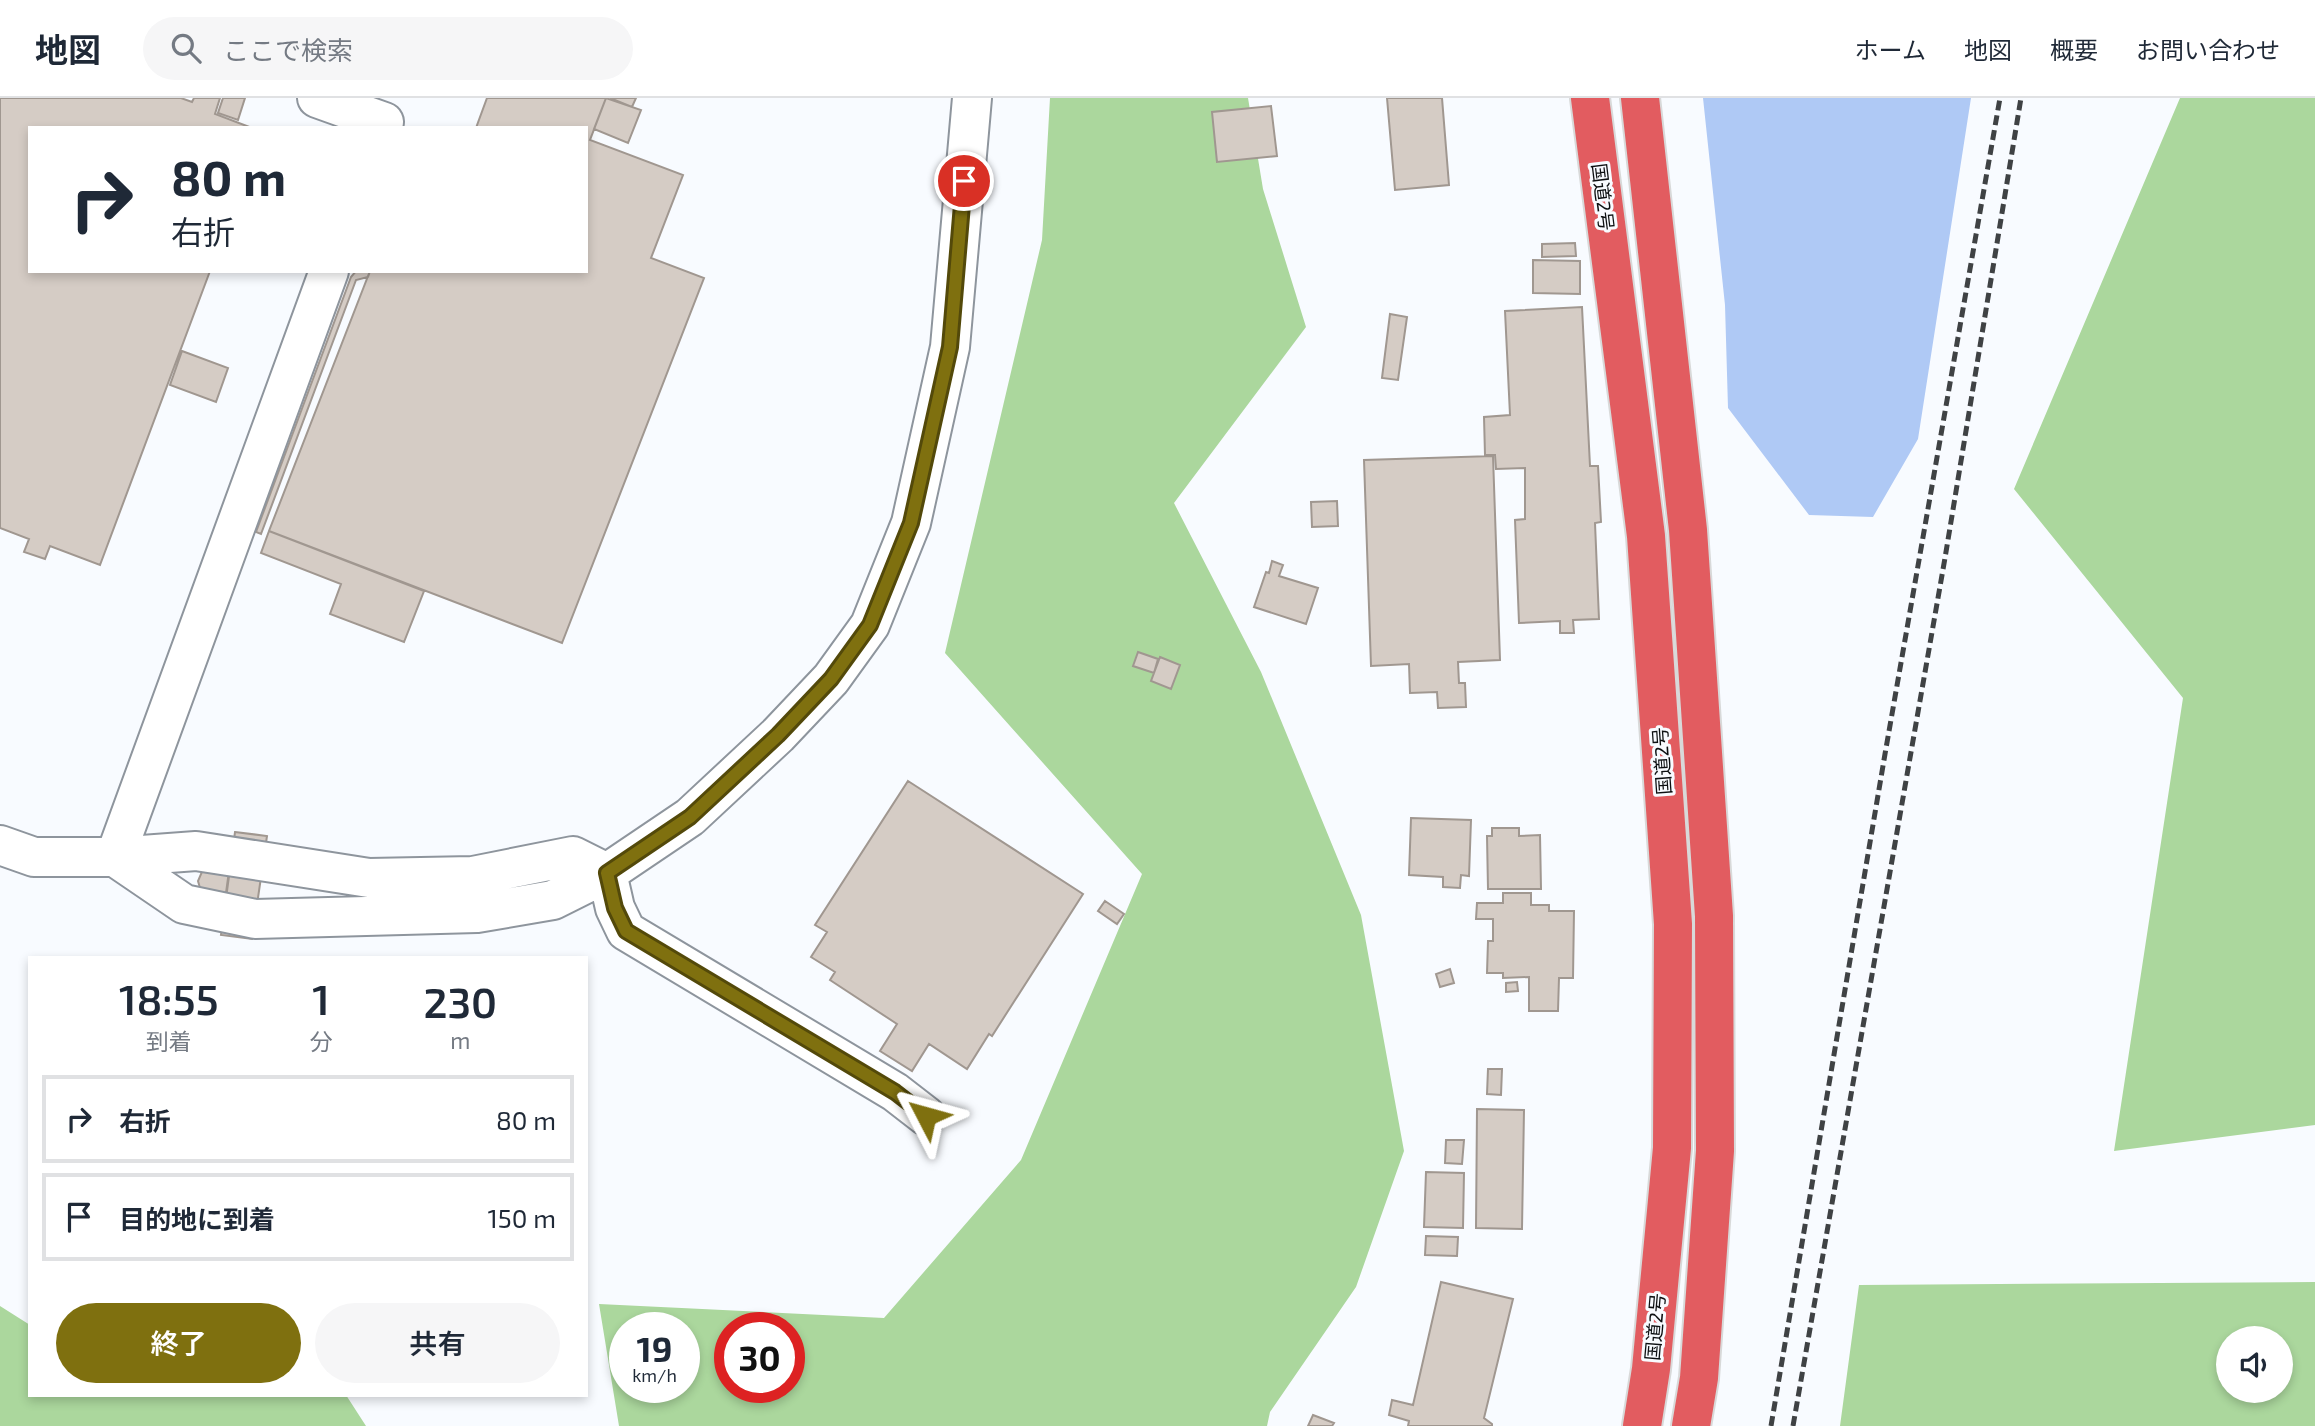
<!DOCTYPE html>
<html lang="ja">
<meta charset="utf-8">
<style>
body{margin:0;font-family:"Exo 2","Noto Sans JP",sans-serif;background:#f6f6f7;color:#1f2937;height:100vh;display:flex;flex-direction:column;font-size:26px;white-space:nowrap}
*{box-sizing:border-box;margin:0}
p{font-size:23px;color:#747a83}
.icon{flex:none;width:38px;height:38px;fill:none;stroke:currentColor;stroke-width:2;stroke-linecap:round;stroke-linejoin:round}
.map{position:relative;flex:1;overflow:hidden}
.panel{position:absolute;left:28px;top:858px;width:560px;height:441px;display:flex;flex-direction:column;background:#fff;border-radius:0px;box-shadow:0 4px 10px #0003}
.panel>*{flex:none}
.banner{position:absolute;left:28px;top:28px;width:560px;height:147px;border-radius:0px;box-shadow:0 4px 10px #0003;background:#fff;color:#1f2937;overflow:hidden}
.fabs{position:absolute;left:2216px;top:1228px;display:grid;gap:14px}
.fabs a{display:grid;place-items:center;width:77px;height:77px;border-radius:50%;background:#fff;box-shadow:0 4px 10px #0003;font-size:35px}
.speed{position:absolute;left:609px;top:1214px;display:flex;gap:14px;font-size:35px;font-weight:700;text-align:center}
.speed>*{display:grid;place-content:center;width:91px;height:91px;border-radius:50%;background:#fff;box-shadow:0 4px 10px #0003;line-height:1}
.speed small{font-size:18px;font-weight:400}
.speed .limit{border:10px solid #d22;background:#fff;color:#111}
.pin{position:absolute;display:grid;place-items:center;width:60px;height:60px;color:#fff;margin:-30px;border:4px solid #fff;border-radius:50%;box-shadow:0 2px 7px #0007}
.me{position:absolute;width:77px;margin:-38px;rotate:309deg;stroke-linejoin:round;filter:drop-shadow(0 0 5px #0008)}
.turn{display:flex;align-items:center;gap:24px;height:147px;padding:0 28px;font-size:32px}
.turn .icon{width:91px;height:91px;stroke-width:2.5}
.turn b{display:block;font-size:49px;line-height:60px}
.eta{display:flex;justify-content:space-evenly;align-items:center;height:119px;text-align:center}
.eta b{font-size:42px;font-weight:600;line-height:49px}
.primary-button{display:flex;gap:14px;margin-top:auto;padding:14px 28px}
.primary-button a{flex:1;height:80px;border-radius:42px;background:#7f700f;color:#fff;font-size:28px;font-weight:600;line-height:80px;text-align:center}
.primary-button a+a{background:#f6f6f7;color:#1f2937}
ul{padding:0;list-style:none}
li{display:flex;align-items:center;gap:21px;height:88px;margin:0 14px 10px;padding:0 14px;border:4px solid #e0e1e3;border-radius:0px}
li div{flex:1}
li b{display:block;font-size:26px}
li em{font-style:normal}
header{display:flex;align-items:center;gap:42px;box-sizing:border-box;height:98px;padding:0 35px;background:#fff;border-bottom:2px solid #e0e1e3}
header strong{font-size:33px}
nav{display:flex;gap:38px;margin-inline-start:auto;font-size:24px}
.search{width:490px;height:63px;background:#f6f6f7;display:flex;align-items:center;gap:18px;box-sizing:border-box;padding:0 24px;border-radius:38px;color:#747a83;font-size:26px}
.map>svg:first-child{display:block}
</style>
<header>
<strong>地図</strong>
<div class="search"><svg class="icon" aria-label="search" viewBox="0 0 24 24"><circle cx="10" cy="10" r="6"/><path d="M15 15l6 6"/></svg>ここで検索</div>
<nav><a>ホーム</a><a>地図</a><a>概要</a><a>お問い合わせ</a></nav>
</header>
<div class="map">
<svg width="2315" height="1328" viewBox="0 0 2315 1328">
<rect width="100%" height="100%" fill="#f8fbff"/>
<!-- green -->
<path fill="#abd79d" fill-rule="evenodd" d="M1050,0H1248L1263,91L1306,229L1174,405L1261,574L1361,817L1404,1053L1356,1189L1270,1314L1267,1328H619L599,1206L884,1220L1021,1062L1142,776L945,555L1042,142ZM625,1230H684V1290H625ZM730,1230H789V1290H730Z
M2180,0H2315V1027L2114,1053L2183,600L2014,391Z
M2315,1184V1328H1840L1859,1187ZM2228,1241H2280V1293H2228Z
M0,1208L30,1227V1297H346L366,1328H0Z"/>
<!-- water -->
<path fill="#afc9f5" d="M1703,0H1971L1918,341L1873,419L1809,417L1728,310L1725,207Z"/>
<!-- building -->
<path fill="#d5ccc5" stroke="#a09790" stroke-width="2" d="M0,0H181L192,4L194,0H220L215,16L252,30H30V173H210L100,467L50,448L45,461L24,454L29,441L0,430Z
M223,0H245L238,22L218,15Z
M487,0H606L590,42L683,77L651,160L704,180L562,545L269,433L370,173H586V30H476Z
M606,0L641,12L628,45L594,31Z
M610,0H636L632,9Z
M1387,0H1442L1449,87L1395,92Z
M1271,8L1277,58L1217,64L1212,14Z
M1575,145L1576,158L1542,159V146Z
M1533,162L1580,163V196L1533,195Z
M356,173H370L368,179L356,182L261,436L256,434L351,179Z
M1582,209L1590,368H1598L1601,424L1595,425L1599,521L1573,522L1574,535H1560V523L1519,525L1515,422L1525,421V370L1496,371L1495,357H1485L1484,319L1510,317L1505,213Z
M1390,216L1407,219L1398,282L1382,280Z
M182,253L228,270L216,304L170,287Z
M1493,358L1500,562L1458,564L1459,585H1465L1466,609L1438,610L1437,594L1410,595L1409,566L1371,568L1364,362Z
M1337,403L1338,428L1312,429L1311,404Z
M269,433L424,493L404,544L330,516L341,486L261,455Z
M1272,463L1283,467L1279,478L1318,490L1306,526L1254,509L1266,474L1269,475Z
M1138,554L1158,561L1154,575L1133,568Z
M1160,559L1180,567L1171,591L1151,583Z
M908,683L1083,796L992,938L989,936L967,971L929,946L912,973L880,953L897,926L830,882L835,874L811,859L827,834L815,827Z
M1411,720L1471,722L1469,778L1461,777L1460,790L1443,789V779L1409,777Z
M1492,730H1519V738L1540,737L1541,791H1488L1487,738H1492Z
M235,734L267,738L252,841L221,837Z
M204,769L229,773L226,795L200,790L198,783Z
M1503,795H1531V807H1549V813H1574L1573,880H1559L1558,913H1529V879L1503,880V875H1487L1488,843H1493V821H1476L1477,805H1503Z
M1105,803L1124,816L1117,826L1098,813Z
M1450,871L1454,885L1440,889L1436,876Z
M1517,884L1518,893L1506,894V885Z
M1488,971H1502L1501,997L1487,996Z
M1477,1011L1524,1012L1522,1131L1476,1130Z
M1446,1042H1464L1462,1066L1445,1065Z
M1426,1074L1464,1075L1463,1130L1424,1129Z
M1426,1138L1458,1139L1457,1158L1425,1157Z
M1441,1184L1513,1201L1484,1320L1492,1326V1328H1408L1409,1323L1389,1317L1392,1302L1413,1307Z
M1313,1317L1334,1325L1332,1328H1308Z"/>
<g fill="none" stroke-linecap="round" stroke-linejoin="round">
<defs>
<path id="minor" d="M317,0L384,24L382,30
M0,747L34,759H115L196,753L369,780L473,778L573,758L607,775
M115,759L184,806L255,821L477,815L553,802L607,775L690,719L778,637L831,581L870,527L911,425L950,249L972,0
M115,759L329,173
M607,775L615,810L626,833L895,994L926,1018"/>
<path id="highway" d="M1590,0L1646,438L1673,826L1672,1050L1651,1271L1642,1328
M1640,0L1688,432L1714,818L1715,1053L1699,1280L1691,1328"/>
</defs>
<!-- minor casing -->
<use href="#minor" stroke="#8e959d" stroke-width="42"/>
<!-- highway casing -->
<use href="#highway" stroke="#d8d9d9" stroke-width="42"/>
<!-- minor -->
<use href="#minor" stroke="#fff" stroke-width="38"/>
<!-- highway -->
<use href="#highway" stroke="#e25c60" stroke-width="38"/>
<!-- rail -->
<path stroke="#3f4244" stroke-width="5" stroke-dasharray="10 5" stroke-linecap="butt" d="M1771,1328L1885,656L2000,0
M1793,1328L1945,460L2021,0"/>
</g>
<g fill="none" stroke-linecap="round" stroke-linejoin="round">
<defs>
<path id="route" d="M926,1018L895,994L626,833L615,810L607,775L690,719L778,637L831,581L870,527L911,425L950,249L964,83"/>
</defs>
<!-- route casing -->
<use href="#route" stroke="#53490a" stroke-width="18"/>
<!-- route -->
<use href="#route" stroke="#7f700f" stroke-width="12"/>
</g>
<g text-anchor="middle" stroke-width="6" stroke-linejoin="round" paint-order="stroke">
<!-- street labels -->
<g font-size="19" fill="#0d1012" stroke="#f8fbff">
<text transform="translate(1603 99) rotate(83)" y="7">国道2号</text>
<text transform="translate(1662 663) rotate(-94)" y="7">国道2号</text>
<text transform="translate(1655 1229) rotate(-85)" y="7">国道2号</text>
</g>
</g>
</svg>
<div class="fabs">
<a><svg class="icon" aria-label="sound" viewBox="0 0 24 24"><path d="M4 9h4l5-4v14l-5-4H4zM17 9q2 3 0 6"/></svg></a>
</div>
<div class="speed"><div>19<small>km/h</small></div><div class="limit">30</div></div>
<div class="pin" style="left:964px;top:83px;background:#d93025"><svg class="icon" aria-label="arrive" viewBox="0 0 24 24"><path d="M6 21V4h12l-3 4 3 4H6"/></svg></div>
<svg class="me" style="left:926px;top:1018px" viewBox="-20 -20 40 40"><path d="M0-17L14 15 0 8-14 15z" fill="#7f700f" stroke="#fff" stroke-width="4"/></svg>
<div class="banner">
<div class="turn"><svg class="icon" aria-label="right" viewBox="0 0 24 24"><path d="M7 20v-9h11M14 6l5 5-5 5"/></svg><div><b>80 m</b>右折</div></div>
</div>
<section class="panel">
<div class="eta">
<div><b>18:55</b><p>到着</p></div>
<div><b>1</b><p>分</p></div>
<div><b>230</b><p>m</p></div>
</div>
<ul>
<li><svg class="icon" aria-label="right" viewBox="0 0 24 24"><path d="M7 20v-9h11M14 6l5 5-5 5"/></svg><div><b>右折</b></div><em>80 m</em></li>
<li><svg class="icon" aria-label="arrive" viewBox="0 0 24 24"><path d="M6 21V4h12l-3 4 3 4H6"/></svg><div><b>目的地に到着</b></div><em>150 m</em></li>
</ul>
<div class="primary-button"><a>終了</a><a>共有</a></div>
</section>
</div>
